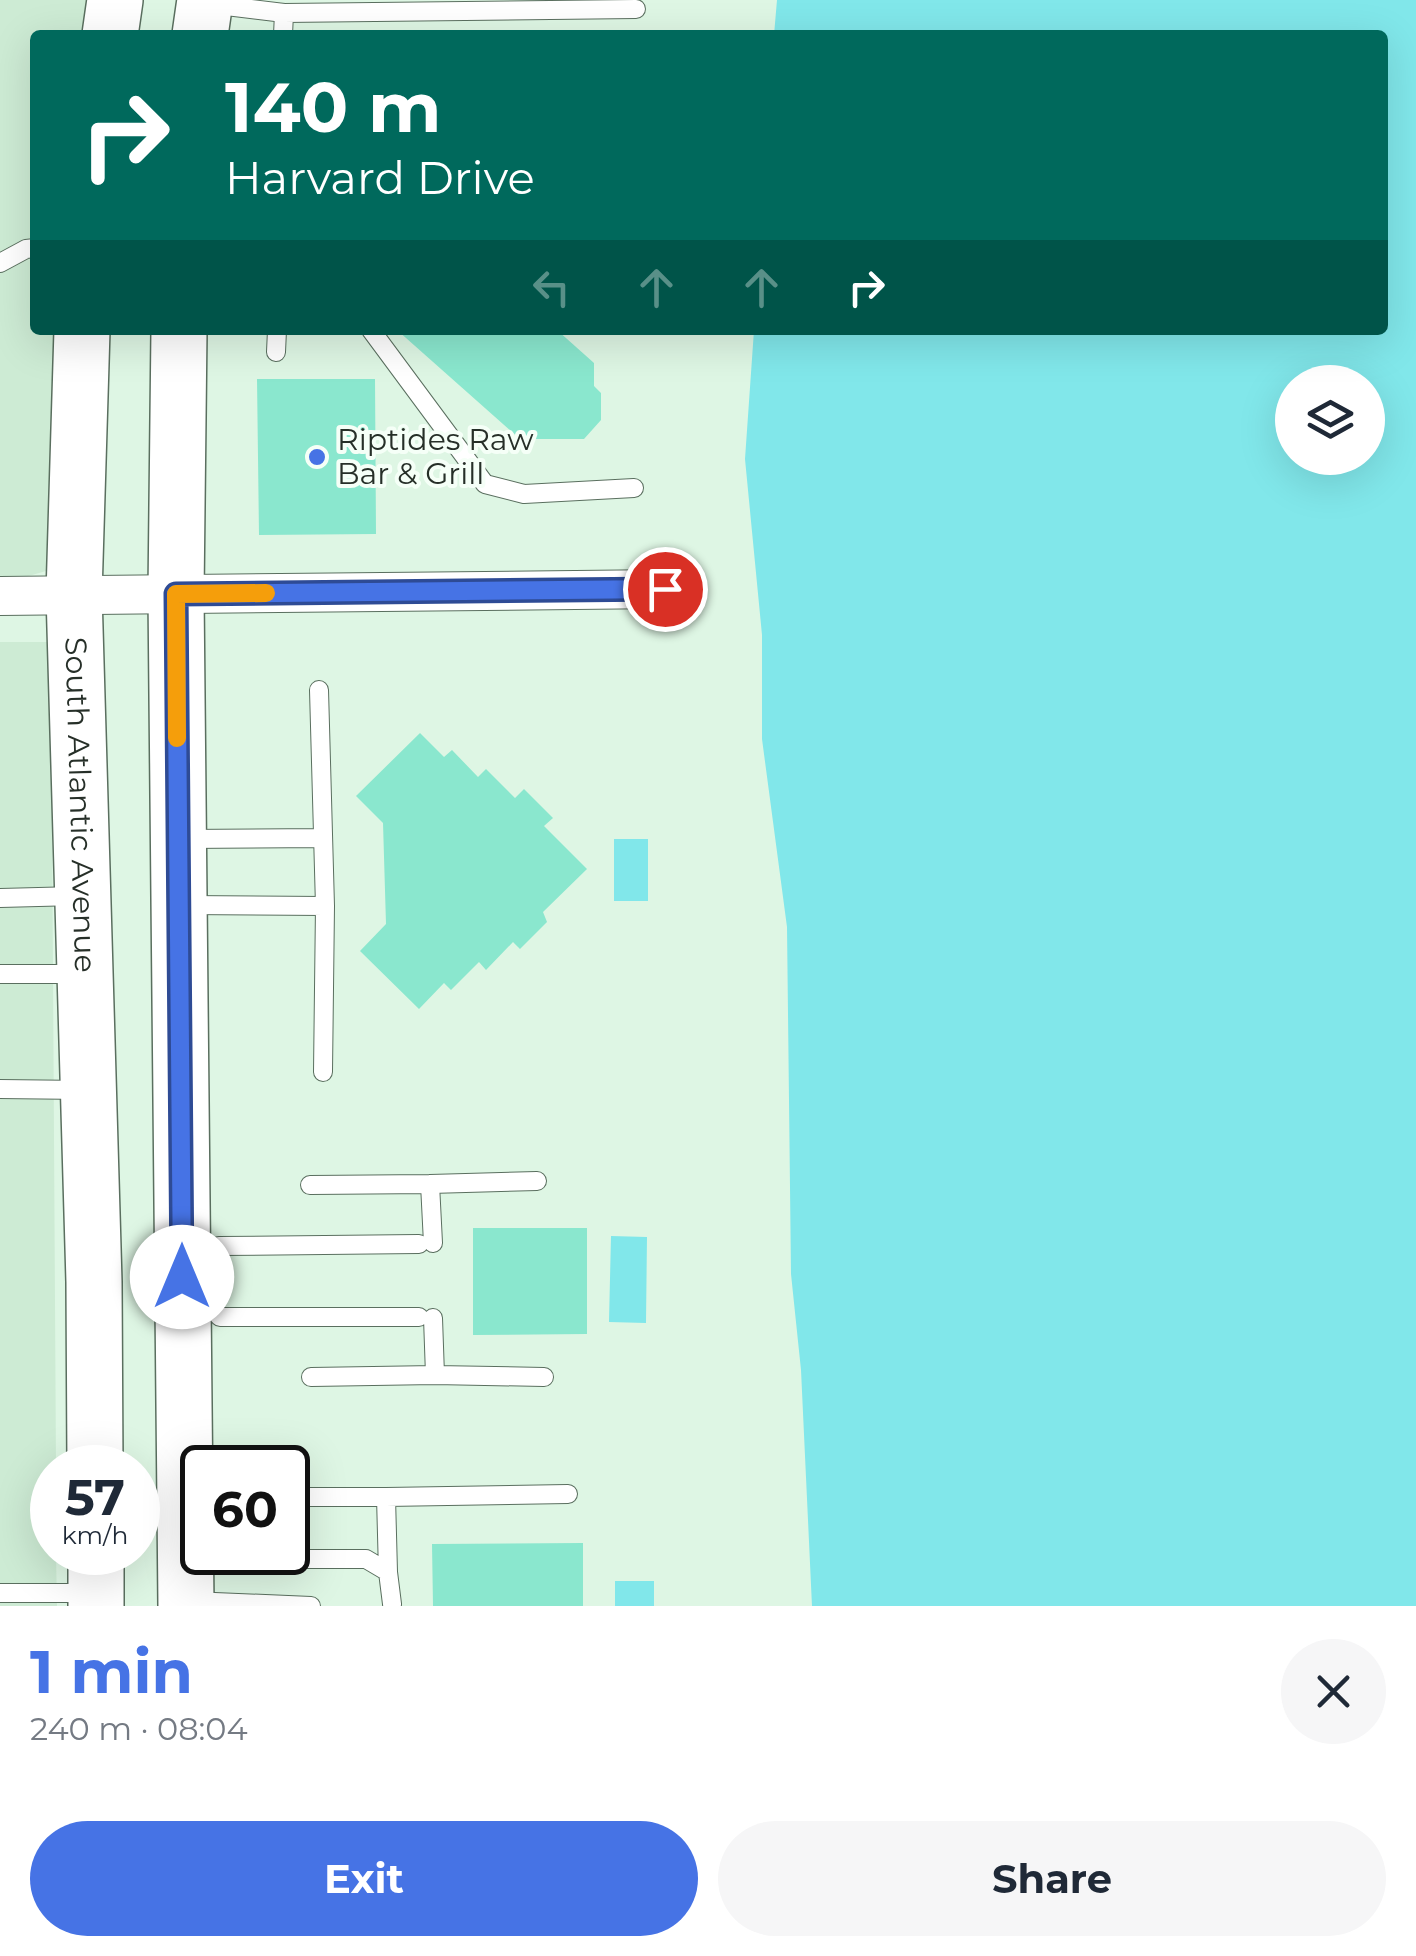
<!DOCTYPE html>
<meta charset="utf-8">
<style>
body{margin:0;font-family:Montserrat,sans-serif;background:#f6f6f7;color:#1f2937;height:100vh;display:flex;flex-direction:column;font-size:38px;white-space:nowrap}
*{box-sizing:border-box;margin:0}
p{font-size:32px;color:#747a83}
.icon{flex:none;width:55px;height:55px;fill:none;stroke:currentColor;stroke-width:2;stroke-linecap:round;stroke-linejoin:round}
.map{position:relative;height:1606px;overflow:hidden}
.drawer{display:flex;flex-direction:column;background:#fff;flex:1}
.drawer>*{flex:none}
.hud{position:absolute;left:30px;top:30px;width:1358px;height:305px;border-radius:10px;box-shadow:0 10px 40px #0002;background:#00695c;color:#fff;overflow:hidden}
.fabs{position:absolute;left:1275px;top:365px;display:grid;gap:20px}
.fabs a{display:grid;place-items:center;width:110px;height:110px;border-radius:50%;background:#fff;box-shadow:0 10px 40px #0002;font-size:50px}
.speed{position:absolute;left:30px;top:1445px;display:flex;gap:20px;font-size:50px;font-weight:700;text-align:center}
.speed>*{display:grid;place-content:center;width:130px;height:130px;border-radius:50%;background:#fff;box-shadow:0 10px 40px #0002;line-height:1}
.speed small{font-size:25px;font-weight:400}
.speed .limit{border:5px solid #111;border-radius:15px;background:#fff;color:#111}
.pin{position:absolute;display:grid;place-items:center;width:85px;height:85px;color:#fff;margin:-42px;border:5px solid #fff;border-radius:50%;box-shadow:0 2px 10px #0007}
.me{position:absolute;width:110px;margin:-55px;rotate:0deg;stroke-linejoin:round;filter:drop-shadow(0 0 8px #0008)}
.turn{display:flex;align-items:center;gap:35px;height:210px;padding:0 30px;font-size:45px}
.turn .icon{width:130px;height:130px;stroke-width:2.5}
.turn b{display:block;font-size:70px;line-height:85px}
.lanes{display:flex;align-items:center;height:95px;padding:0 30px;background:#0003;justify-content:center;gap:50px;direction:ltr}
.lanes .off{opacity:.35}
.round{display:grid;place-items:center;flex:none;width:105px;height:105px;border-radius:52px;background:#f6f6f7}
.overview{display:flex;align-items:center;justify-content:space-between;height:170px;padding:0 30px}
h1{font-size:60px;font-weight:700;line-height:75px;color:#4673e5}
.primary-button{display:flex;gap:20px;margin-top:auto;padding:20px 30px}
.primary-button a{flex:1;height:115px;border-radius:60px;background:#4673e5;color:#fff;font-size:40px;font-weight:700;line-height:115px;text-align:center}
.primary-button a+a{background:#f6f6f7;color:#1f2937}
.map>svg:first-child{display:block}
</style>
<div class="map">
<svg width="1416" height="1606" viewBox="0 0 1416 1606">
<rect width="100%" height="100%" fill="#def6e4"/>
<!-- built -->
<path fill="#cdebd4" d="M0,0H86L83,35H35V330H64L53,569L11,581H0Z
M0,642H51L56,1467L52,1468V1552L56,1553L57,1606H0Z"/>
<!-- water -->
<path fill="#81e7ea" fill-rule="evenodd" d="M777,0H1416V1606H812L801,1370L791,1274L787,927L762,739V635L745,459L754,330H1382V35H774ZM1368,382V458H1292V382Z
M614,839H648V901H614Z
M611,1236L647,1237L646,1323L609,1322Z
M615,1581H654V1606H615Z"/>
<!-- building -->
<path fill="#8ae7ce" d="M397,330H557L594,363V386L601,393V420L584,439H520Z
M257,379H375L376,534L259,535Z
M420,733L444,757L452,750L478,777L486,769L515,798L524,789L553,818L544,826L587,869L543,912L547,922L520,949L513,942L486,970L479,962L451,990L444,983L419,1009L360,951L386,924L383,823L356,796Z
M473,1228H587V1334L473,1335Z
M583,1543V1606H433L432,1544Z"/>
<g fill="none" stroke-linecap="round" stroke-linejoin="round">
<defs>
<path id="lane" d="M210,4L284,13
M283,35L284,13L636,9
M0,263L26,249L35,248
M371,330L485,484L524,494L634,488
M276,352L277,330
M319,690L325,906
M184,839L323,838
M0,898L77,896
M185,905L325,906L323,1072
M0,974H79
M0,1089L84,1090
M310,1185L430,1184
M433,1243L430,1184L537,1181
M194,1266L219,1246L419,1244
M195,1291L220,1317H419
M433,1318L435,1375L544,1377
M311,1377L435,1375
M288,1497H386
M191,1559H366L388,1572L392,1604
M388,1572L386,1497L568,1494
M0,1593H91
M191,1601L311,1606"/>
<path id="street" d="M0,596L665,589"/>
<g id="primary">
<path d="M110,35L115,0"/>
<path d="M200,35L205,0"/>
<path id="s1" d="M82,330L74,594L94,1282L95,1468"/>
<path d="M179,330L176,594L186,1606"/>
<path d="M96,1552V1606"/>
</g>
</defs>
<!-- lane casing -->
<use href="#lane" stroke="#5a6f5f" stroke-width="20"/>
<!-- street casing -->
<use href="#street" stroke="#5a6f5f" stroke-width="40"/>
<!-- primary casing -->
<use href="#primary" stroke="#5a6f5f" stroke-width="58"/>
<!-- lane -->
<use href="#lane" stroke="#fff" stroke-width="18"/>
<!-- street -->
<use href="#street" stroke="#fff" stroke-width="38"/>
<!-- primary -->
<use href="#primary" stroke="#fff" stroke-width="55"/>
</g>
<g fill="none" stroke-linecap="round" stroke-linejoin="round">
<defs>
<path id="route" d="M182,1277L176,594L665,589"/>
</defs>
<!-- route casing -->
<use href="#route" stroke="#2e4b95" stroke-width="25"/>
<!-- route -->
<use href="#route" stroke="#4673e5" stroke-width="18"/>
<!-- slow -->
<path stroke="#f59e0b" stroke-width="18" d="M177,738L176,594L266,593"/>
</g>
<!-- markers -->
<circle fill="#4673e5" stroke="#f5fff7" stroke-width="4" cx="317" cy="457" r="10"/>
<g text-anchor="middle" stroke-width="8" stroke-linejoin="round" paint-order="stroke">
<!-- poi labels -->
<g font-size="30" fill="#262f28" stroke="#f5fff7" text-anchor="start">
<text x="337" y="450">Riptides Raw<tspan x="337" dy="34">Bar &amp; Grill</tspan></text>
</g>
<!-- street labels -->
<g font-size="30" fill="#262f28" stroke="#f5fff7">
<text dy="10" stroke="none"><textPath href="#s1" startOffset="475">South Atlantic Avenue</textPath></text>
</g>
</g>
</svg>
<div class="fabs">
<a><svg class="icon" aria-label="layers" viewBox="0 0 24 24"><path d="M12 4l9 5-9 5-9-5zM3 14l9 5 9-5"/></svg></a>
</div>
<div class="speed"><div>57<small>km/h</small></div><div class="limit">60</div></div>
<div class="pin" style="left:665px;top:589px;background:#d93025"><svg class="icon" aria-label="arrive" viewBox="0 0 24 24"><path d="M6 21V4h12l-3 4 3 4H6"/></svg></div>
<svg class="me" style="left:182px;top:1277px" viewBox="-20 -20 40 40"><circle r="19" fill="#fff"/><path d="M0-13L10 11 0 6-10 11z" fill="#4673e5"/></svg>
<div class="hud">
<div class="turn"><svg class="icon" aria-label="right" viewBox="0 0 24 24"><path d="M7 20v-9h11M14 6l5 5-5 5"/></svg><div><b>140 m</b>Harvard Drive</div></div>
<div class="lanes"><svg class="icon off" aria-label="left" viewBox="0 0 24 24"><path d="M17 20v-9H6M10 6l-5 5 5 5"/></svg><svg class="icon off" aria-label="ahead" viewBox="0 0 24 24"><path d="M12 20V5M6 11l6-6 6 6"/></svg><svg class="icon off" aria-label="ahead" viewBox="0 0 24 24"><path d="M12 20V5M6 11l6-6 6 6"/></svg><svg class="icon" aria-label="right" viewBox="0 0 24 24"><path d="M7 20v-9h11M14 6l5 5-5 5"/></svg></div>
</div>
</div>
<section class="drawer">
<div class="overview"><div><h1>1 min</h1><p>240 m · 08:04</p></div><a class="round"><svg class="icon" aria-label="close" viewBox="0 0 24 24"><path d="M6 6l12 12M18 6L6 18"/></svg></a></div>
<div class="primary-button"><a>Exit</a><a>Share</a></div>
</section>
